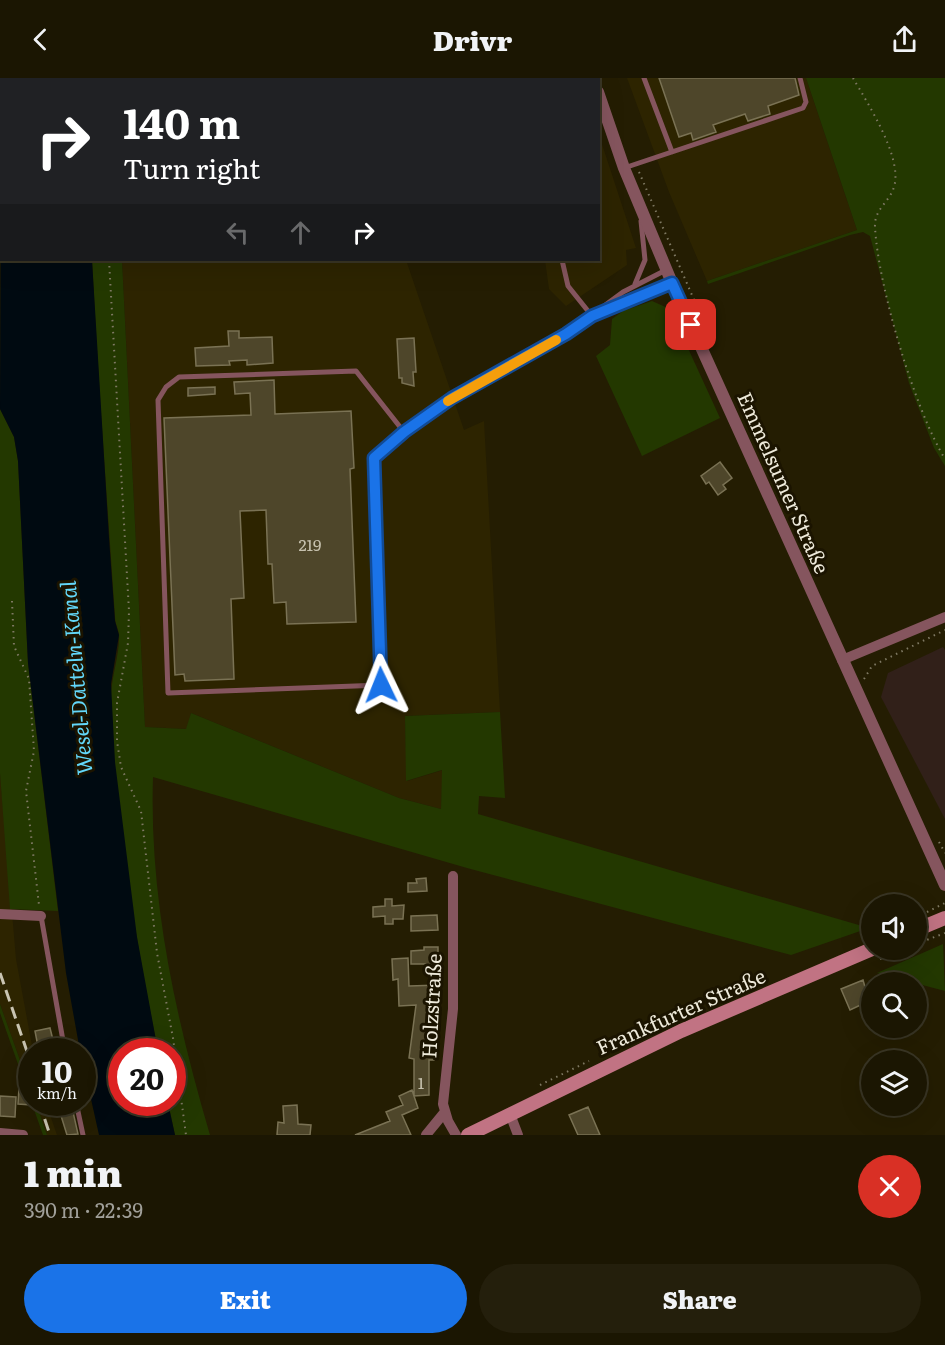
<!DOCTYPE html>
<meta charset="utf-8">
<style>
body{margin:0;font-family:Literata,serif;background:#241f0c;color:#f1f3f6;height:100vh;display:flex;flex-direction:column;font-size:22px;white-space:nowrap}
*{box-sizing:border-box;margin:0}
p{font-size:20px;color:#a09f99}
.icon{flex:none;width:33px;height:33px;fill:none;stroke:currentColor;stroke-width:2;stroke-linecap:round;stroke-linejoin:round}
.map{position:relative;height:1057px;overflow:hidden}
.panel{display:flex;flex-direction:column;background:#1b1602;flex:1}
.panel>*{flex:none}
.banner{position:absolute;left:0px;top:0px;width:600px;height:183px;box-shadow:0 6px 24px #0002,0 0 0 2px #393524;background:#202124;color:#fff;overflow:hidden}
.tools{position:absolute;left:861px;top:816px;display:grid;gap:12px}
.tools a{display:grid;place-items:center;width:66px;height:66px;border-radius:50%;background:#1b1602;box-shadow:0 6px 24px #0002,0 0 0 2px #393524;font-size:30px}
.speed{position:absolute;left:18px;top:960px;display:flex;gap:12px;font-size:30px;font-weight:700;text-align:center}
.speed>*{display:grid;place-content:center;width:78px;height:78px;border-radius:50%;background:#1b1602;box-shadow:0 6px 24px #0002,0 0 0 2px #393524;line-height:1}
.speed small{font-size:15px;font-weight:400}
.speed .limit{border:9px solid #d22;background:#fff;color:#111}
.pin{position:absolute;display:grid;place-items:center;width:51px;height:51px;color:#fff;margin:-26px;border-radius:12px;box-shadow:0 3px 9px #0006}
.me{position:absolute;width:66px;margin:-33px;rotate:358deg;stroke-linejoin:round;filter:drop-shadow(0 0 4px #0008)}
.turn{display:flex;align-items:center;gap:21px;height:126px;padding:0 24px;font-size:27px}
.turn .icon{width:78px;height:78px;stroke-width:2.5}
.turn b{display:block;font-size:42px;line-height:51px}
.lanes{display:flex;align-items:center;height:57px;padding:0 24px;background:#0003;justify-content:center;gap:30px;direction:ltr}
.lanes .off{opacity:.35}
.round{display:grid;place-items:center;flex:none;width:63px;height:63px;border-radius:32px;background:#241f0c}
.overview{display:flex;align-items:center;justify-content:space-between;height:102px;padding:0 24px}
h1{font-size:36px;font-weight:800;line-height:45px}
.button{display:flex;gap:12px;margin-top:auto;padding:12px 24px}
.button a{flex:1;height:69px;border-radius:36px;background:#1a73e8;color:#fff;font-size:24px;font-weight:800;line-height:69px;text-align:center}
.button a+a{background:#241f0c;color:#f1f3f6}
header{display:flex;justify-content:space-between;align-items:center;height:78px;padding:0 24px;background:#1b1602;font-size:27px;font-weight:800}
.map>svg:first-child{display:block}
</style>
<header><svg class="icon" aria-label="back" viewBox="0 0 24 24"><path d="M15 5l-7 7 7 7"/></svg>Drivr<svg class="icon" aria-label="share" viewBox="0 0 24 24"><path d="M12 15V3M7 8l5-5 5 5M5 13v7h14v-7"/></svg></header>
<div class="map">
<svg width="945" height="1057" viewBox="0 0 945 1057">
<rect width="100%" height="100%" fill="#241d02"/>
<!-- commercial -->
<path fill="#312019" d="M943,569L945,572V741L881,619L888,595Z"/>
<!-- built -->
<path fill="#2d2400" d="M200,0H582V1L199,2Z
M627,0H806L857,152L707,203L669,114Z
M599,57L636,170L626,172L627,187L566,228L549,211L545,182H598Z
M122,182H406L464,352L484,343L500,634L405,638L407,703L443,692L441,731L399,720L191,635L187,651L145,649Z
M0,695L16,881L33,973L31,1013L0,926Z
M36,1025H46L57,1057H47Z"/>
<!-- green -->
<path fill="#233800" d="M806,0H945V388L934,370L909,305L870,158L863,154L850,157L708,206L707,203L857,152Z
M92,182H122L145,649L186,651L191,635L399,720L441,731L442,692L406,703L405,638L500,634L505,720L479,718L478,736L869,850L791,877L467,790L153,699C149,821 176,941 210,1057H175L168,1025L172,1024V974L158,973C135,859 115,740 111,624C110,601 120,578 119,556C118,550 115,545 115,539C107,420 98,301 92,182Z
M652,223L670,231L720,340L642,378L596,278L610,267L612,241L623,233Z
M0,331L14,359L18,383L28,585L58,833L10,831L0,695Z
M943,866L945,913L877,895Z
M0,926L31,1013L32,1024L36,1025L47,1057H43L0,935Z"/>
<!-- water -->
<path fill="#000a11" d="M1,84L2,182H92L109,460L115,543L119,557L111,606L115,684L137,859L158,973L122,974V1024L168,1025L175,1057H99L91,1021L85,1022L82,974L80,973L66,895L28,585L18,383L14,359L0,331Z"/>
<!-- building -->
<path fill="#4e462a" stroke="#7a7254" stroke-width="1.5" d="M659,0H795L799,17L768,28L770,36L748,43L745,36L713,47L716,54L693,62L691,55L679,59Z
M228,253H239V260L272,259L273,285L247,287V282L229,283L230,287L196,288L195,270L229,268Z
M414,260L416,294H413L414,308L402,305V300H399L397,261Z
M274,302L275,336L351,333L354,390L350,391L356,544L287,546L286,524L274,525L272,486H268L266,432L240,433L244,520L231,521L234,601L185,603L184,596L175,597L164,340L251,337L250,315L235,316L234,304Z
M215,309V316L188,318V310Z
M720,384L732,400L723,407L726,411L718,417L709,404L706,406L701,398Z
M426,800L427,813L408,814V805H417L416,801Z
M385,821H392V828L404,827L403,841H393V846H385V838L373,839V829L385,828Z
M437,837L438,852L411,853V838Z
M424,869H438V886H411V873L424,872Z
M408,880L409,908L439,907L438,937L433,936L430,968L435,969L434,982H429V1017L414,1018V981L409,980L416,927L399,928L398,901L393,902L392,881Z
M863,902L869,923L850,932L841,911Z
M50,950L56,974H39L35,953Z
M20,994H21L31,1027L18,1026Z
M412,1012L418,1030L402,1037L411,1057H355L390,1043L386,1034L403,1027L399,1018Z
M0,1018L16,1019L15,1039L0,1038Z
M71,1025L78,1056L67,1057L58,1028Z
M297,1027L298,1046L311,1047L310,1057H277L278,1044L284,1045L283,1028Z
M588,1029L600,1057H578L569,1037Z"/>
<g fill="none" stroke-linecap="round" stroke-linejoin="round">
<!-- path -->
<path stroke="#7f7963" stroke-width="2" stroke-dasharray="1.5 4.5" stroke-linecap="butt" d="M101,0V2
M853,0C868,26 903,80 894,109C889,125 874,131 875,149C878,208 915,332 945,381
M639,94L710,259
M109,182L129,533L128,565L117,625V663L121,689L141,733L157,875L173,960L186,1057
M12,523L14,568L29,601L34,673L26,713L39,827
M864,601L872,588L945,552
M939,764L945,775
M927,834L945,825
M916,866L945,855
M880,881L904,872
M540,1007L589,983
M82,1013H83"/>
<!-- service -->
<path stroke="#85555e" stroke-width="5" d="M281,0V2
M497,0V2
M644,0L672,74
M624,90L803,30L806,24L800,0
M562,182L568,208L592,238
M635,206L645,182L641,143
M597,236L671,206
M404,354L356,293L179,299L166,309L158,322L168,615L382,607L374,380L404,354L452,320L566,256L623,214L666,192
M41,838L65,974
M76,1024L83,1057"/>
<!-- minor -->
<path stroke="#85555e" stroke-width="10" d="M842,582L945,539
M453,798V931L443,1026L448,1043L456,1057
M0,836L41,838
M510,1036L518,1057
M0,1055L23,1057
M426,1057L444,1035"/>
<!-- tertiary -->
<path stroke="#85555e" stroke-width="12" d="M594,0V2
M598,14L624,90L672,205L945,807"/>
<!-- secondary -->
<path stroke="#c17383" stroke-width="14" d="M916,852L945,840
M468,1057L681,953L872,871"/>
<!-- rail -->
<path stroke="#c9c4b2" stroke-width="3" stroke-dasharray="12 6" stroke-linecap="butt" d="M0,895L32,988
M24,981L32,1004
M39,1024L50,1057"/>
</g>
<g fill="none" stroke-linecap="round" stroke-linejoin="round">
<defs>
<path id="route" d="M381,607L374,380L404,354L452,320L566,256L592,238L672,205L691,247"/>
</defs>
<!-- route casing -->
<use href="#route" stroke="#114b97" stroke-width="15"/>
<!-- route -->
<use href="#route" stroke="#1a73e8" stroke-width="10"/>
<!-- slow -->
<path stroke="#f59e0b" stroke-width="10" d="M448,323L556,262"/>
</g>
<g text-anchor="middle" stroke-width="6" stroke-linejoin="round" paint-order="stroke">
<!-- number labels -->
<g font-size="16" fill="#c6c1ae">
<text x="310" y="473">219</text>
<text x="421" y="1011">1</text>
</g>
<!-- street labels -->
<g font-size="20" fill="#eeeada" stroke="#1b1400">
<text transform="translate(783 405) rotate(66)" y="7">Emmelsumer Straße</text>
<text transform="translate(432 928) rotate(-87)" y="7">Holzstraße</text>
<text transform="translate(681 934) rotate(-24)" y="7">Frankfurter Straße</text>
</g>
<!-- water labels -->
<g font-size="21" font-style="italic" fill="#63d8fa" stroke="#1b1400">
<text transform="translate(77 600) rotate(-95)" y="7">Wesel-Datteln-Kanal</text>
</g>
</g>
</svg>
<div class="tools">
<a><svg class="icon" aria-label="sound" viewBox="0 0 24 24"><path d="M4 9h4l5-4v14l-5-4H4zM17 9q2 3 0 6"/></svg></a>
<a><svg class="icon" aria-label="search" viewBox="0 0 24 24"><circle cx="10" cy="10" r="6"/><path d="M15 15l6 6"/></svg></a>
<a><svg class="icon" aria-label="layers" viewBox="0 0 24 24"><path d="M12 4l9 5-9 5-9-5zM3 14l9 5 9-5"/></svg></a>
</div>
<div class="speed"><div>10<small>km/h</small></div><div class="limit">20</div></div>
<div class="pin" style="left:691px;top:247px;background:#d93025"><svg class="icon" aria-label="arrive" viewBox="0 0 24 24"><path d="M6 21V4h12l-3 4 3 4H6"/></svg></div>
<svg class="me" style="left:381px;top:607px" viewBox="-20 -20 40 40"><path d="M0-17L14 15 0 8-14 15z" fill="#1a73e8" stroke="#fff" stroke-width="4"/></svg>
<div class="banner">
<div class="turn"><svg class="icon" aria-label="right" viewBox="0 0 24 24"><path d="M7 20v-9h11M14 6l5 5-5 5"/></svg><div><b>140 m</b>Turn right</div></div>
<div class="lanes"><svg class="icon off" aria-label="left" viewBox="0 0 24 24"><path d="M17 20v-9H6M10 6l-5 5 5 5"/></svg><svg class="icon off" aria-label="ahead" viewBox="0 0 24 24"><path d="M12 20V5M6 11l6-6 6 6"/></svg><svg class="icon" aria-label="right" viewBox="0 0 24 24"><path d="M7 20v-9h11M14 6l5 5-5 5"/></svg></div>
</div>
</div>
<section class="panel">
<div class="overview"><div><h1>1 min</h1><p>390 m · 22:39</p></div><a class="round" style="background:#d93025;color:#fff"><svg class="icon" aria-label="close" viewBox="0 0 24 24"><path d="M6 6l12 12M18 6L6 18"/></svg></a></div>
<div class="button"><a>Exit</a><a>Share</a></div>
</section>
